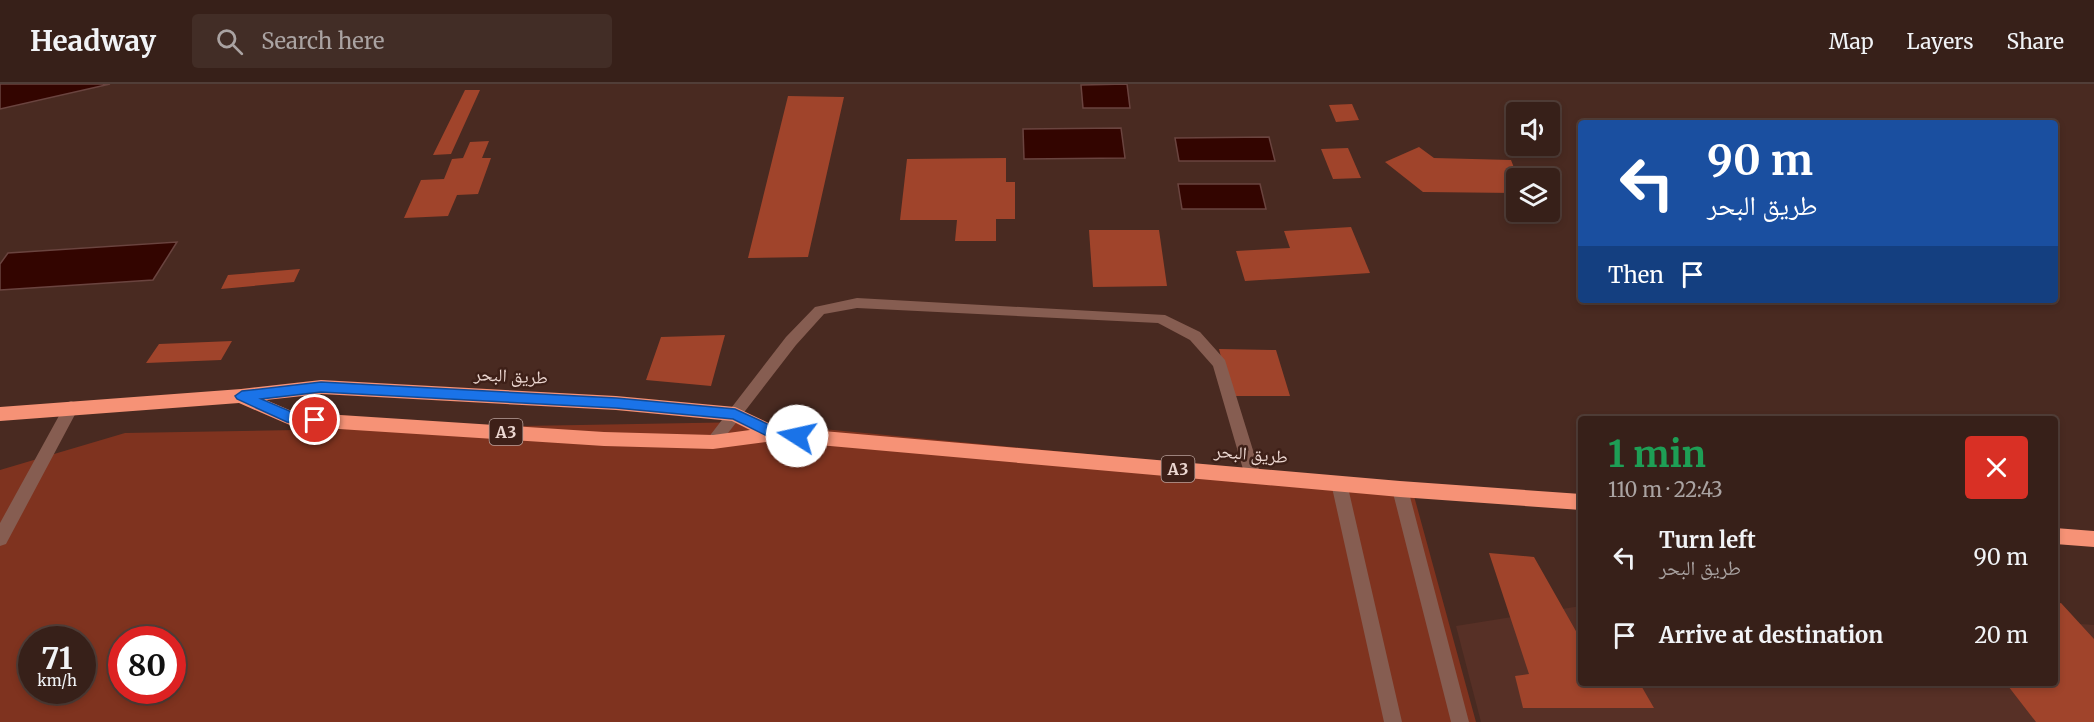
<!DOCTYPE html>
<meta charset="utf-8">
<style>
body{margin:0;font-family:Merriweather,"Noto Naskh Arabic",serif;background:#422d26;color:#f1f3f6;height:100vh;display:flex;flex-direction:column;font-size:22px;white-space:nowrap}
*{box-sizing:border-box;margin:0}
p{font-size:20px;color:#aaa3a2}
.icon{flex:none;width:33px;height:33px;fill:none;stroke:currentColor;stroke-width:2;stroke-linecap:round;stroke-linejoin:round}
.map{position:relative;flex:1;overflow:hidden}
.details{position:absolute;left:1578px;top:332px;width:480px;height:270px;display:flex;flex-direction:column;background:#372019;border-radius:6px;box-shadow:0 3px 9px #0003,0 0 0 2px #513e38}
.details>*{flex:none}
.top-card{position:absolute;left:1578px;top:36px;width:480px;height:183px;border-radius:6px;box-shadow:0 3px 9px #0003,0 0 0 2px #513e38;background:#1a4fa0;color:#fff;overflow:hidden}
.tools{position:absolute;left:1506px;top:18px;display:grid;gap:12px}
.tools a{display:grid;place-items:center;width:54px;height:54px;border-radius:6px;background:#372019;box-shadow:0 3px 9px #0003,0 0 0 2px #513e38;font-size:30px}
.speed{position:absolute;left:18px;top:542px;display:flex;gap:12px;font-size:30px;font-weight:700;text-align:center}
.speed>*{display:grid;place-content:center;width:78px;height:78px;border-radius:50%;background:#372019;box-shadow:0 3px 9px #0003,0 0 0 2px #513e38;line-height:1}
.speed small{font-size:15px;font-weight:400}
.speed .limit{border:9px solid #d22;background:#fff;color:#111}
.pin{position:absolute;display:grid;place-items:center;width:51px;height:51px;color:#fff;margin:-26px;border:3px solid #fff;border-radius:50%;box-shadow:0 2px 6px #0007}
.me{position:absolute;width:66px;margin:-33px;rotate:280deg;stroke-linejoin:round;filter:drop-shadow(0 0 4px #0008)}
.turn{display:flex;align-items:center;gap:21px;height:126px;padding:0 30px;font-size:27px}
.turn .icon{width:78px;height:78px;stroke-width:2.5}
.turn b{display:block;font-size:42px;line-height:51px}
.then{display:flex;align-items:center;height:57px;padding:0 30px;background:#0003;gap:12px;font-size:22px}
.round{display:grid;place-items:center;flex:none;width:63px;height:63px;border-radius:6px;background:#422d26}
.headline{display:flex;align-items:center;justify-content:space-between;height:102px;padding:0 30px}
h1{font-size:36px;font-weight:700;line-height:45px;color:#1e9e55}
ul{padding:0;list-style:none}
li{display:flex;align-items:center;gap:18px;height:78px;padding:0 30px}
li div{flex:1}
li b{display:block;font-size:22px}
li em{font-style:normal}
header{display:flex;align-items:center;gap:36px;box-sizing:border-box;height:84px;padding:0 30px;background:#372019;border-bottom:2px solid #513e38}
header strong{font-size:28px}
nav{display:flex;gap:33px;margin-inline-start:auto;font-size:21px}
.search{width:420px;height:54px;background:#422d26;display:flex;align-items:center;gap:15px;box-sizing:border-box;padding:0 21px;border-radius:6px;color:#aaa3a2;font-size:22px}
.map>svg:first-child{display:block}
</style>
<header>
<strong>Headway</strong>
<div class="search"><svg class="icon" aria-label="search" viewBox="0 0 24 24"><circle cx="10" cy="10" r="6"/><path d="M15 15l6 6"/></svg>Search here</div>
<nav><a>Map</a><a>Layers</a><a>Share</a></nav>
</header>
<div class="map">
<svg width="2094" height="638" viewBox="0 0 2094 638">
<rect width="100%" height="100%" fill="#492a21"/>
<!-- built -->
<path fill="#573026" d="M1581,522V598H2055V538L2094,541V638H1481L1456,542Z"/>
<!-- green -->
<path fill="#7f331f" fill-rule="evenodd" d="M750,338L1411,401L1476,638H0V386L125,349ZM32,555H82V606H32ZM122,555H172V606H122Z"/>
<!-- water -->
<path fill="#330500" stroke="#6a443f" stroke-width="1.5" d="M0,0H110L0,25Z
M1127,0L1130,24H1083L1081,1Z
M1121,44L1125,74L1024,75L1023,45Z
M1269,53L1275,77H1179L1175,54Z
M1178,100H1260L1266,125H1182Z
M177,158L153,196L0,206V180L8,169Z"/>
<!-- building -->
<path fill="#a0442b" d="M465,6H480L451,70L433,71Z
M788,12L844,13L808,173L748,174Z
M1352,20L1359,36L1336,38L1329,21Z
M489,57L482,74H491L478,110L457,111L448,132L404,134L421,96L444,95L452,75L463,74L470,58Z
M1419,63L1434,74L1511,76L1518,94L1516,109L1423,108L1385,78Z
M1348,64L1361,94L1333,95L1321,65Z
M1006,74V98H1015V135H996V157H955L957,136H900L907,75Z
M1351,143L1370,189L1245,197L1236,167L1290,164L1284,147Z
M1089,146H1159L1167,202L1093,203Z
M300,185L294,198L221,205L228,191Z
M725,251L711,302L646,296L661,253Z
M232,257L221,276L146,279L159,260Z
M1219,265L1276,266L1290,312H1231Z
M1489,469L1534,473L1581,556V598H1639L1654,624H1523L1515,592L1529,590Z
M2061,519L2094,555V638H2036L2005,598H2055V520Z"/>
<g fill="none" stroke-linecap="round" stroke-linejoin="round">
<!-- minor -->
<path fill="#865d51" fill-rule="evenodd" d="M857,214L1165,231L1200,248L1225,276L1261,392L1259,396L1253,398L1247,396L1245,392L1213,282L1190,256L1158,239L857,224L824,230L796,261L718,362H708L705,358L708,354L786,253L815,223Z
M71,317L76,319L79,323L6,460L0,462V439L66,319Z
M1339,393L1345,395L1347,399L1402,638H1384L1331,399L1333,395Z
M1400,399L1406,401L1408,405L1469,638H1451L1392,405L1394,401Z"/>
<!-- highway -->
<path fill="#f69276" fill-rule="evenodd" d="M321,296L616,312L735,323L777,343L1400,397L1581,410V426L1400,413L774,357L713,365L604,362L292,342L239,319L0,337V323L241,305ZM321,310L616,326L732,337L750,346L713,351L604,348L294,328L266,316Z
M2055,444L2094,447V463L2055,460Z"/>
</g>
<!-- route -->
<path fill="#1a73e8" stroke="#114b97" stroke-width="1.5" d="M321,298L616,314L735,325L776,344L797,346L804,352L797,357L769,353L733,335L616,324L321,308L261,315L294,329L315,331L322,336L315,341L287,338L237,315L235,312L242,307Z"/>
<g text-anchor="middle" stroke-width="5" stroke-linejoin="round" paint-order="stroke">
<!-- shield labels -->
<g fill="#3e2018" stroke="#b8a09a" stroke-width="1.5">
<rect x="489.5" y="335" width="33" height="26" rx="4.5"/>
<rect x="1161.5" y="372" width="33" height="26" rx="4.5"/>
</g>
<g font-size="16" font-weight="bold" fill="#ecd7d1">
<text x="506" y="354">A3</text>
<text x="1178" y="391">A3</text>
</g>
<!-- street labels -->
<g font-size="18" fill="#ecd7d1" stroke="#3e2018">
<text transform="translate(511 292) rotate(3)" y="6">طريق البحر</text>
<text transform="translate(1251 370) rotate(5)" y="6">طريق البحر</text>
</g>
</g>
</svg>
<div class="tools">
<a><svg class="icon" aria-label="sound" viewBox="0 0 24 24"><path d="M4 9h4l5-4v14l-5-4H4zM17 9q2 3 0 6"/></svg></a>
<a><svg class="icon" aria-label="layers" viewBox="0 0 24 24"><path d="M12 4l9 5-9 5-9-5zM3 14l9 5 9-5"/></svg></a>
</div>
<div class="speed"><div>71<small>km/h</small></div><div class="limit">80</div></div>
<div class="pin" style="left:315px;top:336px;background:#d93025"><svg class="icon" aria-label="arrive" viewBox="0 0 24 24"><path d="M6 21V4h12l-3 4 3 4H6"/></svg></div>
<svg class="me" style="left:797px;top:352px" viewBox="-20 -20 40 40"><circle r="19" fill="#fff"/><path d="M0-13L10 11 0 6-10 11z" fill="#1a73e8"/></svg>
<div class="top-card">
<div class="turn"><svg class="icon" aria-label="left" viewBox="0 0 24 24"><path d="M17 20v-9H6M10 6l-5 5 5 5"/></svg><div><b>90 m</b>طريق البحر</div></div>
<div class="then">Then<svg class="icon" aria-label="arrive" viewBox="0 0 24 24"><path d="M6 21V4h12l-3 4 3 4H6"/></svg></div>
</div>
<section class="details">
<div class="headline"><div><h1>1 min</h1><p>110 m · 22:43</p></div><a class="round" style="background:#d93025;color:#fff"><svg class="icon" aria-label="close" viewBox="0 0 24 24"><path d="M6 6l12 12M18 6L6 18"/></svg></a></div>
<ul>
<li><svg class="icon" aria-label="left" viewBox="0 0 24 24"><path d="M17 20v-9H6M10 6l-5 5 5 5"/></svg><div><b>Turn left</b><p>طريق البحر</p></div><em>90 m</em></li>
<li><svg class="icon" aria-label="arrive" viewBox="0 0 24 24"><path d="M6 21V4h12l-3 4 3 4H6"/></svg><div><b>Arrive at destination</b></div><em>20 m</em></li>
</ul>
</section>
</div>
